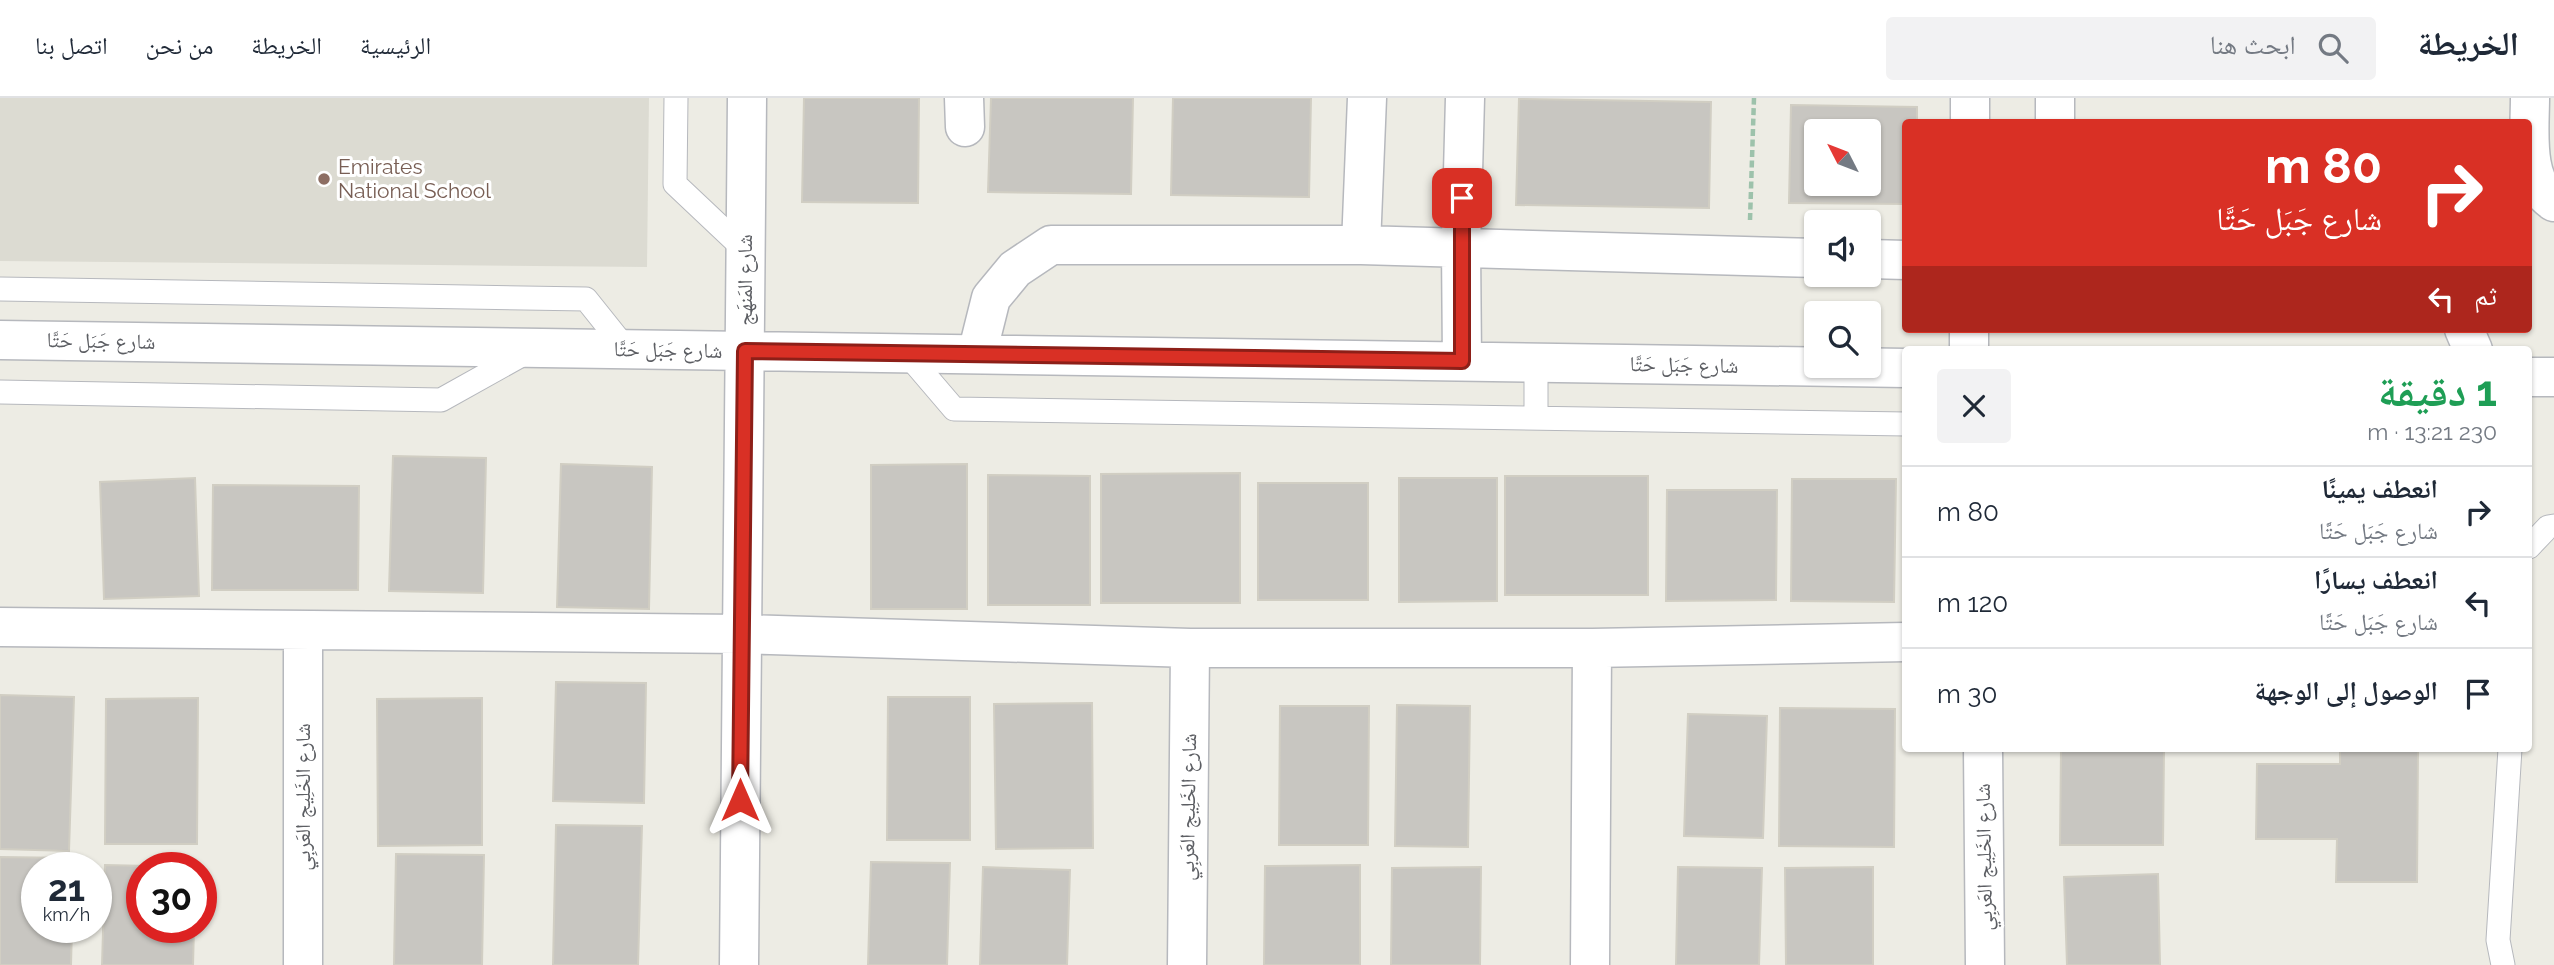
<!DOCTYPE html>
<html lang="ar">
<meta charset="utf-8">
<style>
body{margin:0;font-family:Raleway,"Noto Naskh Arabic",sans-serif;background:#f2f2f3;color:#1f2937;direction:rtl;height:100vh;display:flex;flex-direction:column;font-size:26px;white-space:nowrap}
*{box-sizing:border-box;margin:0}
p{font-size:23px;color:#747a83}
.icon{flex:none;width:38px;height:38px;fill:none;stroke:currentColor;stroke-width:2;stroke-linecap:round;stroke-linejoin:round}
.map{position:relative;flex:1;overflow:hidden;direction:ltr}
.drawer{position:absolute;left:1902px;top:248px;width:630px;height:406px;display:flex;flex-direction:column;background:#fff;border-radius:7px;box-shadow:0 2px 5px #0004;direction:rtl}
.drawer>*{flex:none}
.top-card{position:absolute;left:1902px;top:21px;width:630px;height:214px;border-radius:7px;box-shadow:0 2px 5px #0004;direction:rtl;background:#d93025;color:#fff;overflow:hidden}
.needle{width:46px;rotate:312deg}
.fabs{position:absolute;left:1804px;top:21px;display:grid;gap:14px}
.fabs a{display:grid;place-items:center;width:77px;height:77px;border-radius:7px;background:#fff;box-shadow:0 2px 5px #0004;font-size:35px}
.speed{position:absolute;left:21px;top:754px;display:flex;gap:14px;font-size:35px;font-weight:700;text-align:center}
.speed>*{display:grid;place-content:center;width:91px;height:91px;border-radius:50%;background:#fff;box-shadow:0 2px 5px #0004;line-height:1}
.speed small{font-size:18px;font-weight:400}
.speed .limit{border:10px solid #d22;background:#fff;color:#111}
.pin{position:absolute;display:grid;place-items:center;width:60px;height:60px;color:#fff;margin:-30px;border-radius:14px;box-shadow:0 4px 10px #0006}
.me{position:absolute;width:77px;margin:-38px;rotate:0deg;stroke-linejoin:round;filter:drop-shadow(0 0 5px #0008)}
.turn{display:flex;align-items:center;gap:24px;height:147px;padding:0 35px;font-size:32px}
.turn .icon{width:91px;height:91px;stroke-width:2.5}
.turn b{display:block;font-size:49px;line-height:60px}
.then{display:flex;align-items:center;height:66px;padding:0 35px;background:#0003;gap:14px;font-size:26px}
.round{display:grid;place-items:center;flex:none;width:74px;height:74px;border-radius:7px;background:#f2f2f3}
.headline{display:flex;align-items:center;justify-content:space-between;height:119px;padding:0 35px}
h1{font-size:42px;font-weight:700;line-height:52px;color:#1e9e55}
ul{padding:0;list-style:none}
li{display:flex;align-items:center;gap:21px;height:91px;padding:0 35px;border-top:2px solid #e0e1e3}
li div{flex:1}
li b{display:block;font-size:26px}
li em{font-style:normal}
header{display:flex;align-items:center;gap:42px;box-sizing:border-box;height:98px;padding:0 35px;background:#fff;border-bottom:2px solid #e0e1e3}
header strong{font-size:33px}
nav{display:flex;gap:38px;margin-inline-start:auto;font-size:24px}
.search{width:490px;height:63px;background:#f2f2f3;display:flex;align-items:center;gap:18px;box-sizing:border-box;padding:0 24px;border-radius:7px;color:#747a83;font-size:26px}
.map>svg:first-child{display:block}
</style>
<header>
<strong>الخريطة</strong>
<div class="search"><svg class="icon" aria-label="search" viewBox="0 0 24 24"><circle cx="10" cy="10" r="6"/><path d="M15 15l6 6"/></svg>ابحث هنا</div>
<nav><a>الرئيسية</a><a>الخريطة</a><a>من نحن</a><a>اتصل بنا</a></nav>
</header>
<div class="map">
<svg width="2554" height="867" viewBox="0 0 2554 867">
<rect width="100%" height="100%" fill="#edece4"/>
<!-- education -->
<path fill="#dcdbd2" d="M0,0H649L647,169L0,163Z"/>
<!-- building -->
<path fill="#c8c6c1" stroke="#d1cec3" stroke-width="2" fill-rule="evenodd" d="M804,0H919L918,105L802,104Z
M991,0H1133L1131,96L988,94Z
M1173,0H1311L1309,99L1171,97Z
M1519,1L1711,4L1709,110L1516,107Z
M1791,7L1917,9V24H1906V106L1789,105ZM1816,33H1869V86H1816Z
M393,358L486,360L483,495L389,493Z
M561,366L652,369L649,511L557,509Z
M967,366V511H871V367Z
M1240,375V505H1101V376Z
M988,377L1090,378V507H988Z
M1505,378H1648V497H1505Z
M195,380L199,498L104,501L100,384Z
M1399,380H1497V503L1399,504Z
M1792,381H1896L1894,504L1791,503Z
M1258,385H1368V502H1258Z
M213,387L359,388L358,492H212Z
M1903,387H1906V505H1903Z
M1667,392H1777L1776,502L1666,503Z
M556,584L646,585L644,705L553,703Z
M0,597L74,599L69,753L0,751Z
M888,599H970V742H887Z
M198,600L197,746H105L106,601Z
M482,600V747L378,748L377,601Z
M1092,605L1093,750L996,751L994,606Z
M1397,607L1470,608L1468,749L1395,748Z
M1280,608H1369L1368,747H1279Z
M1780,610L1895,611L1894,749L1779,748Z
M1688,616L1767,618L1763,740L1684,738Z
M2061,651H2164L2163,747H2060Z
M2340,651H2418L2417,784H2336L2337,741H2256L2257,666H2340Z
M556,727L642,728L638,867H553Z
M396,756L484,757L482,867H394Z
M0,759L73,760V770H37V830H72L71,867H0Z
M871,764L950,765L947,867H868Z
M105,767L195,769L142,770V830H194L193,867H102Z
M1360,767V867H1264L1265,768Z
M983,769L1070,772L1067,867H980Z
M1481,769L1480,867H1391L1392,770Z
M1678,769L1762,770L1759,867H1676Z
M1873,769V867H1786L1785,770Z
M2158,776L2160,867H2067L2064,779Z"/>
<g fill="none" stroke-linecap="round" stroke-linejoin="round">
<defs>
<path id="lane" d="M676,0L675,86L745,152
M0,191L586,201L626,251
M907,256L954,311L1906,326
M0,294L441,302L527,254
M1536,320V265
M2529,449L2548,429L2554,428
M2503,867L2498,842L2510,651"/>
<path id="street" d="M964,0L965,29
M2530,0C2530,32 2523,84 2554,104
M1970,24V0
M2055,24V0
M1361,147L1367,0
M1869,161L1906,162
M1969,231V252
M2464,231L2473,252
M0,242L1906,270
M977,256L991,200L1015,171L1051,147H1361L1816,160
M1462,263L1461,149L1465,0
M2529,279H2554
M0,529L742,536L1190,550H1592L1906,544
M303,532V867
M1983,651L1985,867
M739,867L747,0
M1187,867L1190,550
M1590,867L1592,550"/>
</defs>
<!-- lane casing -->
<use href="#lane" stroke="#b6b8bd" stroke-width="25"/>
<!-- street casing -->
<use href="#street" stroke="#b6b8bd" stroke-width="41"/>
<!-- path -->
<path stroke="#9dc2ab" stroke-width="4.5" stroke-dasharray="7 3.5" stroke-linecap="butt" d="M1750,122L1754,0"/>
<!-- lane -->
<use href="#lane" stroke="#fff" stroke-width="23"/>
<!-- street -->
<use href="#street" stroke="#fff" stroke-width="38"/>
</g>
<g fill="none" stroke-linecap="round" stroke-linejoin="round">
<defs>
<path id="route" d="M740,702L745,253L1462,263V100"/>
</defs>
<!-- route casing -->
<use href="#route" stroke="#8d1f18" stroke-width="18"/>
<!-- route -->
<use href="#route" stroke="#d93025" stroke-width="12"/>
</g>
<!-- markers -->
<circle fill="#8d6e63" stroke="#fff" stroke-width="2.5" cx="324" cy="81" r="7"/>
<g text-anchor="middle" stroke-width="6" stroke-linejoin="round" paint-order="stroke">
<!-- education labels -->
<g font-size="21" fill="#785e54" stroke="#fff" text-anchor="start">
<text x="338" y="76">Emirates<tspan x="338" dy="24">National School</tspan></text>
</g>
<!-- street labels -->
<g font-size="21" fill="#5c5e63" stroke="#fff">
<text transform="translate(745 182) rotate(-90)" y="7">شارع المَنهَج</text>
<text transform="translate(101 243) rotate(1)" y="7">شارع جَبَل حَتَّا</text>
<text transform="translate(668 252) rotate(1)" y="7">شارع جَبَل حَتَّا</text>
<text transform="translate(1684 267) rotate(1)" y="7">شارع جَبَل حَتَّا</text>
<text transform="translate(303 699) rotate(-90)" y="7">شارع الخَلِيج العَربِي</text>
<text transform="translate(1188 709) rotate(-89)" y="7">شارع الخَلِيج العَربِي</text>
<text transform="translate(1984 759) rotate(-91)" y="7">شارع الخَلِيج العَربِي</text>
</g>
</g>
</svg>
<div class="fabs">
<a><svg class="needle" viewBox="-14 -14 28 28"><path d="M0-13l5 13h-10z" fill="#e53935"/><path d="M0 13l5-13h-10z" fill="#747a83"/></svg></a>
<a><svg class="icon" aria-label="sound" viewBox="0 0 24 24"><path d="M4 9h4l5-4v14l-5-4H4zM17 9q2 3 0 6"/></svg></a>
<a><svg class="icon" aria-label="search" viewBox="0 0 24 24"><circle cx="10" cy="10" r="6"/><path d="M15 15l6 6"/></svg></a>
</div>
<div class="speed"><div>21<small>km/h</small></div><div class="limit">30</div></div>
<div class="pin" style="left:1462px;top:100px;background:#d93025"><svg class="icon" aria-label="arrive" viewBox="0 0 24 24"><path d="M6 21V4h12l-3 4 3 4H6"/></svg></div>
<svg class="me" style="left:740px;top:702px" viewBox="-20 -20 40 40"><path d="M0-17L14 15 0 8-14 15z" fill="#d93025" stroke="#fff" stroke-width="4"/></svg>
<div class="top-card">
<div class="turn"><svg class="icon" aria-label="right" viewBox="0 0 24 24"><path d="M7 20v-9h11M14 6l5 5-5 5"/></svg><div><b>80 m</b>شارع جَبَل حَتَّا</div></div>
<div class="then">ثم<svg class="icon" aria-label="left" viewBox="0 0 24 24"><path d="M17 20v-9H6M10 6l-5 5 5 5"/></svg></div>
</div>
<section class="drawer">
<div class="headline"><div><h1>1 دقيقة</h1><p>230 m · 13:21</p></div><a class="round"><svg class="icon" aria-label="close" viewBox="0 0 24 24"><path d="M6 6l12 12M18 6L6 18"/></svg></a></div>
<ul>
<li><svg class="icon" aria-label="right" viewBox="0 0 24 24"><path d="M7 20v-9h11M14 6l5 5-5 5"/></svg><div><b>انعطف يمينًا</b><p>شارع جَبَل حَتَّا</p></div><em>80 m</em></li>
<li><svg class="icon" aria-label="left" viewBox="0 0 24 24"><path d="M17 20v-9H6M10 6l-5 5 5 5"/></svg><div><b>انعطف يسارًا</b><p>شارع جَبَل حَتَّا</p></div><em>120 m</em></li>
<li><svg class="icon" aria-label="arrive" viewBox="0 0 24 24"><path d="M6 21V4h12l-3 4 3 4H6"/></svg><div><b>الوصول إلى الوجهة</b></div><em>30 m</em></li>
</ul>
</section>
</div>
